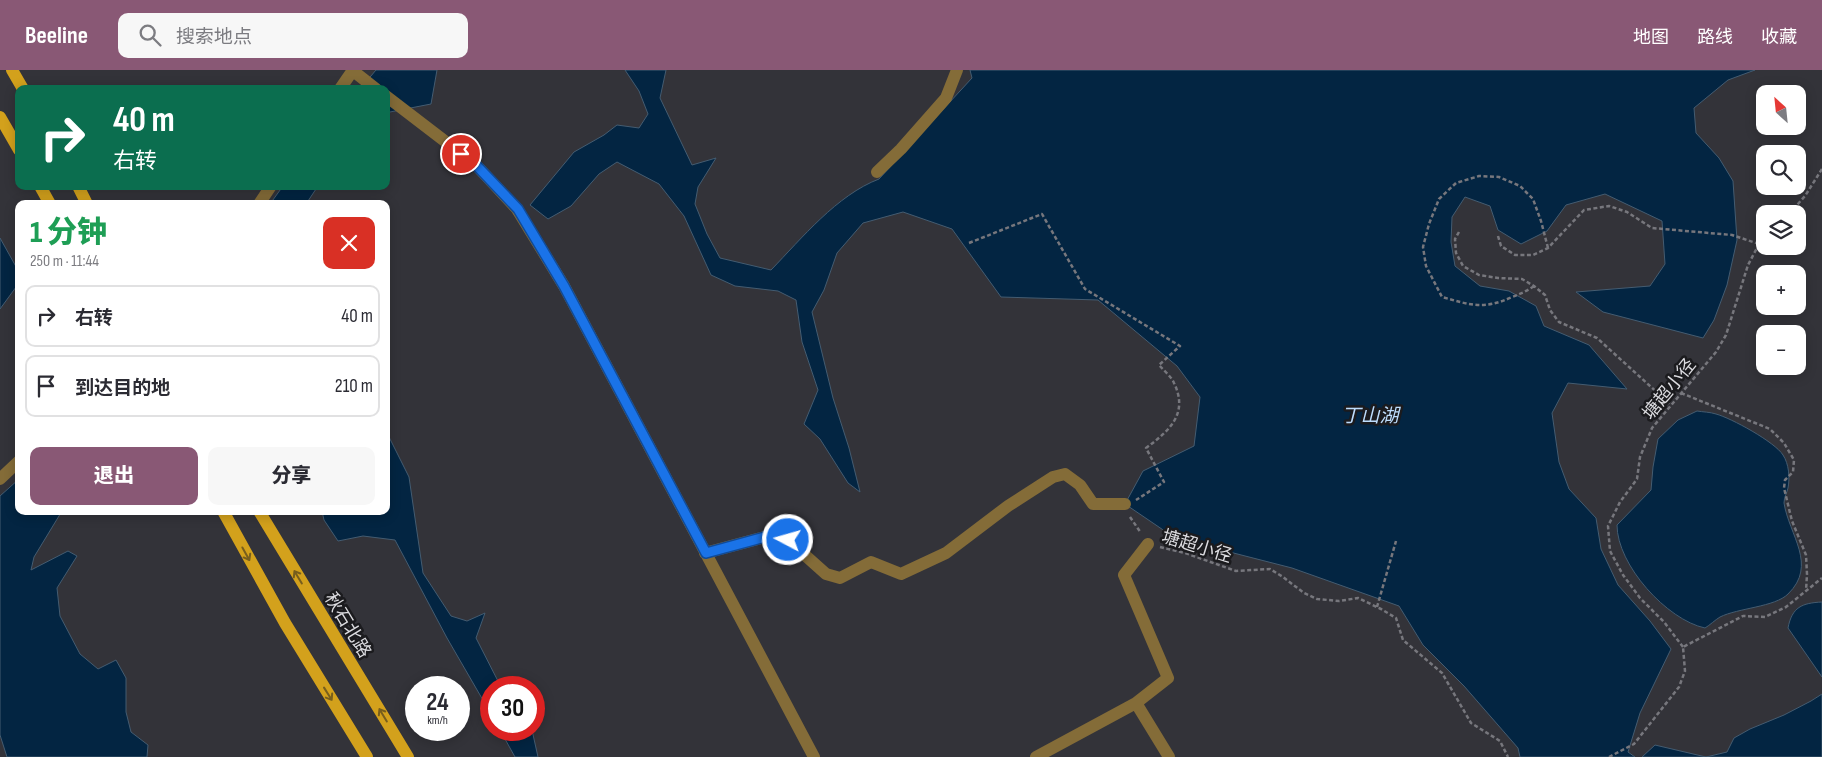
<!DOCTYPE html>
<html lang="zh">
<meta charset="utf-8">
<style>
body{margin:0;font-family:"Sofia Sans Condensed","Noto Sans SC",sans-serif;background:#f7f7f7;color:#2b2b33;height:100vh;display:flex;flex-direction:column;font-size:19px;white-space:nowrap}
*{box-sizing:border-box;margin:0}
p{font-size:16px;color:#7c7c81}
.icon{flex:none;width:28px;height:28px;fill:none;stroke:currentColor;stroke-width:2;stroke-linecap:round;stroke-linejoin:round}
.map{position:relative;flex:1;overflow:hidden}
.sheet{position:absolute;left:15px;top:130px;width:375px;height:315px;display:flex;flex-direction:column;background:#fff;border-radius:10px;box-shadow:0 2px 12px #0003}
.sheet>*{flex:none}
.top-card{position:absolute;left:15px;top:15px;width:375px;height:105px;border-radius:10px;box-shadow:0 2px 12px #0003;background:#0b6e4f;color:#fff;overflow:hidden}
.needle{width:32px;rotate:333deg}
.controls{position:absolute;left:1756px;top:15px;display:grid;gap:10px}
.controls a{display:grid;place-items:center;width:50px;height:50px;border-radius:10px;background:#fff;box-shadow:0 2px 12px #0003;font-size:25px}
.speed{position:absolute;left:405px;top:606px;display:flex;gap:10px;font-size:25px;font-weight:700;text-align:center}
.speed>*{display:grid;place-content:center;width:65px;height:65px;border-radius:50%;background:#fff;box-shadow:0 2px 12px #0003;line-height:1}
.speed small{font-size:12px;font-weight:400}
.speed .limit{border:8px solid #d22;background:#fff;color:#111}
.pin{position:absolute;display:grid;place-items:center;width:42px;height:42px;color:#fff;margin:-21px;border:2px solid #fff;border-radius:50%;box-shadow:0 1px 5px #0007}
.me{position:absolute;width:55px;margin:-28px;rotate:276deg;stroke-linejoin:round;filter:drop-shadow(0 0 4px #0008)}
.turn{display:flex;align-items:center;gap:18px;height:105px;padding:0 15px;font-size:22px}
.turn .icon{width:65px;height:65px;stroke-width:2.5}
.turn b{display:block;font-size:35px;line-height:42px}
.round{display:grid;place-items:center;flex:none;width:52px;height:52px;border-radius:10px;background:#f7f7f7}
.overview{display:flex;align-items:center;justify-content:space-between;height:85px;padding:0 15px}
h1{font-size:30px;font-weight:800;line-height:38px;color:#1e9e55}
.button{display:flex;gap:10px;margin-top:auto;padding:10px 15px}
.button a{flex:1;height:58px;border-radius:10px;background:#895875;color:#fff;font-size:20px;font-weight:800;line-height:58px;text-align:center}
.button a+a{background:#f7f7f7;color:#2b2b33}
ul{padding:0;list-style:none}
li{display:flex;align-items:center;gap:15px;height:62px;margin:0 10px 8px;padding:0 5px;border:2px solid #e1e1e2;border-radius:10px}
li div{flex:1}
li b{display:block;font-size:19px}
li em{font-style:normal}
header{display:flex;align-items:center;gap:30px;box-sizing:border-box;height:70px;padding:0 25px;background:#895875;color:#fff}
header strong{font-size:24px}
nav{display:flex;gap:28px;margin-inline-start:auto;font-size:18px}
.search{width:350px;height:45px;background:#f7f7f7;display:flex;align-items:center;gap:12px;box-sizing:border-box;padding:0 18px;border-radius:10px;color:#7c7c81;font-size:19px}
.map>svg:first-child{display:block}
</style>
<header>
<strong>Beeline</strong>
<div class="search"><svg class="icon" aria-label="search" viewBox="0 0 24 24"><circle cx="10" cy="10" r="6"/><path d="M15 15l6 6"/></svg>搜索地点</div>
<nav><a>地图</a><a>路线</a><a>收藏</a></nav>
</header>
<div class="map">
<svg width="1822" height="687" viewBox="0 0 1822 687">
<rect width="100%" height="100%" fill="#333339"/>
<!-- water -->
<path fill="#032542" stroke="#445c71" d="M376,0H437L431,34L390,42L386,45V19H360Z
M625,0H666L660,28L692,95L716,88L698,117L695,134L707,164L720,188L771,200C802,168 837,125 879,109L972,8L970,0H1755L1728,10L1694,38L1696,63L1719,88L1733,111L1737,170L1727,215L1714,250L1703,268L1603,242L1576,222L1650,216L1665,194L1662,151L1605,124L1566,135L1547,161L1521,174L1498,160L1490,136L1465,127L1452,147L1451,172L1455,196L1480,216L1509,221L1536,236L1544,256L1589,275L1627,319L1568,313L1552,343L1559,392L1569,419L1596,448L1601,479L1618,515L1650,551L1671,579L1640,643L1628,682L1635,687H1520L1518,678L1464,616L1423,575L1399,536L1292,498L1175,468L1125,434L1143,401L1194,376L1200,327L1177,296L1098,230L1001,227L952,159L903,142L863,153L837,183L824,220L812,242L833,328L849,378L860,422L848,413L820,369L804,354L818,320L802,272L796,230L778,221L735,216L711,205L684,146L659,114L617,92L599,104L571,136L548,149L530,135L574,82L604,65L617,55L639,58L648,44L639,21Z
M283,116H318L306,134H270Z
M0,168L19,202V213L0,239Z
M1697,341C1703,342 1710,342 1716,344C1731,348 1775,372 1783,385C1789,394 1790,408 1788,418C1787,423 1784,427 1784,433C1789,465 1818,495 1788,524C1775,537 1738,538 1720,547C1715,550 1710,555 1705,558C1667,550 1617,495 1617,455L1651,420L1653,397L1658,369L1678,350Z
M386,361L409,407L423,503L451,546L467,551L485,543L476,568L501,617L491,618V644L447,568L395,470L363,466L338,471L324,450L322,441H386Z
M19,409V441H62L34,487L31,500L68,481L77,486L57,518L60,546L80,584L98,599L116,590L126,608V642L131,662L148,675L147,687H7L0,665V426Z
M1822,532V607L1788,558C1792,537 1802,533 1822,532Z
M1822,624V687H1706L1727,682L1734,668L1750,659L1784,645L1811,631Z
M500,660H532L538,687H515Z
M1655,675L1706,687H1642Z"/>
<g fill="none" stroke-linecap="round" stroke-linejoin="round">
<!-- path -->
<path stroke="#77777d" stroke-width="2.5" stroke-dasharray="4 2.5" stroke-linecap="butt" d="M1789,144L1805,126L1822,99
M1459,162L1455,169L1456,183L1463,196L1479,205L1498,208L1522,209L1534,216L1545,225L1550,240L1559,252L1597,268L1671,335
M1498,166L1501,176L1515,185H1533L1548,178L1584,140L1609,136L1627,142L1652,158L1732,165L1759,174L1765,168
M969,173L1042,144L1085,219L1180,276L1159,295C1163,300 1171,306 1174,313C1189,344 1169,361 1146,378L1164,412L1136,430
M1534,216C1527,221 1520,224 1512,227C1484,240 1470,235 1442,227L1426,196L1423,177L1429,154L1439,129L1456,113L1479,106L1499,107L1520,116L1533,129L1541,151L1548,178
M1681,323L1770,359L1784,373L1794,390L1793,402L1785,410L1784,418L1792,451L1806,485L1807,504L1806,521
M1130,447L1141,463
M1160,477L1185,483L1236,501L1270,499L1283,507L1304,523L1317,529L1339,531L1358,528L1381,539L1396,548L1403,570L1442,603L1471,653L1500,671L1508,687
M1377,537L1396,471
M1683,577L1664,552L1640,528L1623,505L1610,481L1608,456L1620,432L1637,409L1640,387L1652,358L1716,282L1726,265L1748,195L1759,174
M1609,687L1634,674L1679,617L1685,601L1683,577L1743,546L1765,547L1786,537L1822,508"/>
<!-- minor -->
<path stroke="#846c38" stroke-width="12" d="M352,0L376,19
M340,19L353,0
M386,26L476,95L517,139L564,216L814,687
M877,102L901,79L946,28L957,0
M259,134L271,116
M0,409L19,391
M705,483L776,464L788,470L826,504L840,508L871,492L901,504L946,483L1008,436L1053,407L1065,404L1080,415L1093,434H1125
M1136,633L1168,608L1124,505L1148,474
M1036,687L1136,633L1169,687"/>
<!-- major -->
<path stroke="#d3a11c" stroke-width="12" d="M12,0L23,19
M0,47L19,80
M40,116L50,134
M78,116L87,134
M223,441L285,553L367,687
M259,441L408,687"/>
</g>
<!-- one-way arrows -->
<defs><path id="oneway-shaft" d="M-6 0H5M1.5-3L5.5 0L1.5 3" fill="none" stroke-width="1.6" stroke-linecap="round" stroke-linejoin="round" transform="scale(1.25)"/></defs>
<g stroke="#775e1d">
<use href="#oneway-shaft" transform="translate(246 484) rotate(61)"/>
<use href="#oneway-shaft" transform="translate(298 507) rotate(-121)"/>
<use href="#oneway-shaft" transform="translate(328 624) rotate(58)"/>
<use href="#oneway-shaft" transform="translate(383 645) rotate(-121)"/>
</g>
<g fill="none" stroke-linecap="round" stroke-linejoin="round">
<defs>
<path id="route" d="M461,84L476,95L518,139L564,216L706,483L776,464L788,470"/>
</defs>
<!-- route casing -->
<use href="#route" stroke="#114b97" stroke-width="12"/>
<!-- route -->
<use href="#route" stroke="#1a73e8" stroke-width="9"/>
</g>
<g text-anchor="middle" stroke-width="5" stroke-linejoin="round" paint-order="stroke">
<!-- street labels -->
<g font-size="18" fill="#dcdce0" stroke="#1b1b1e">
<text transform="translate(1669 319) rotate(-51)" y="6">塘超小径</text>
<text transform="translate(1197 476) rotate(17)" y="6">塘超小径</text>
<text transform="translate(348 555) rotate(59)" y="6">秋石北路</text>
</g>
<!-- water labels -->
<g font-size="19" font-style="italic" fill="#bdddfd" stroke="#1b1b1e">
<text x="1370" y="352">丁山湖</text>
</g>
</g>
</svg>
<div class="controls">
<a><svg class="needle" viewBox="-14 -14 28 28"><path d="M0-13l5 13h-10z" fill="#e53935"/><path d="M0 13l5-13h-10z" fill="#7c7c81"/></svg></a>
<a><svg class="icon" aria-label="search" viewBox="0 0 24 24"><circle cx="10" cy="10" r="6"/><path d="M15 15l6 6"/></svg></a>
<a><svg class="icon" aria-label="layers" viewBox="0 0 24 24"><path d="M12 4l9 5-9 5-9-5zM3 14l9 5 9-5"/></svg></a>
<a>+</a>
<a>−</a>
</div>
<div class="speed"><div>24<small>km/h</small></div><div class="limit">30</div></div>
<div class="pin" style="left:461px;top:84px;background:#d93025"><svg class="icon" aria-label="arrive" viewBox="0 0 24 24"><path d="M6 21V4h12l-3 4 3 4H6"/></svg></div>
<svg class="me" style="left:788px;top:470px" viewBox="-20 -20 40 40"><circle r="17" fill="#1a73e8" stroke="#fff" stroke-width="3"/><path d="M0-11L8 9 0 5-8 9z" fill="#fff"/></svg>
<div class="top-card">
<div class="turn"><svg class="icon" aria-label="right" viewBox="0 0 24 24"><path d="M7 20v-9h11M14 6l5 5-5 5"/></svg><div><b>40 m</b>右转</div></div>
</div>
<section class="sheet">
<div class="overview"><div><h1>1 分钟</h1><p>250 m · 11:44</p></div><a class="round" style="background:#d93025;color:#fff"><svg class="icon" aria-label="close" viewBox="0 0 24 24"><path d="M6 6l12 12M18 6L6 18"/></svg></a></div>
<ul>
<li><svg class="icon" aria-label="right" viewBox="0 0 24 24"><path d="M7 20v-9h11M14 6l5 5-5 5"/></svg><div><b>右转</b></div><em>40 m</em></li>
<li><svg class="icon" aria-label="arrive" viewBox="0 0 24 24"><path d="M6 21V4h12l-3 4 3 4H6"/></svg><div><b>到达目的地</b></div><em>210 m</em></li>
</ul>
<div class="button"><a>退出</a><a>分享</a></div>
</section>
</div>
